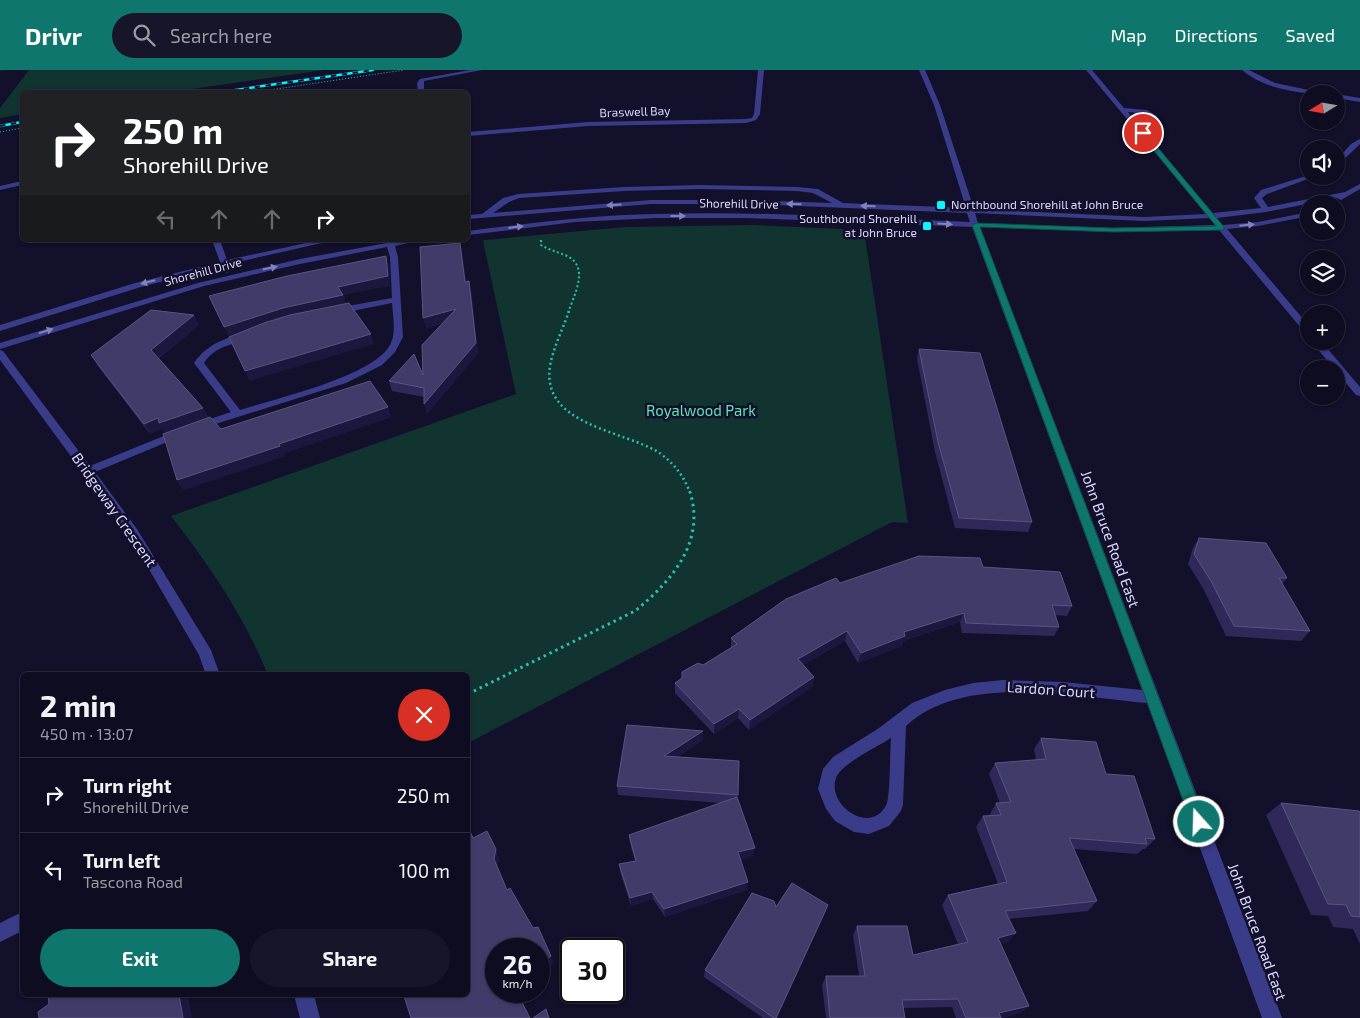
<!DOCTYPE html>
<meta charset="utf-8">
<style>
body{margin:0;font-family:"Exo 2",sans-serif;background:#171529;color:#f1f3f6;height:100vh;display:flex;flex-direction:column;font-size:19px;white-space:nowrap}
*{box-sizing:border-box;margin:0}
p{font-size:16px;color:#9b9ba5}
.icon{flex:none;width:28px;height:28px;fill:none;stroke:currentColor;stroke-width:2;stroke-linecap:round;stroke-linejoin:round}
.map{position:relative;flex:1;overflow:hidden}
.panel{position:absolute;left:20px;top:602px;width:450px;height:325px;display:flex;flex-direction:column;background:#0e0c20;border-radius:8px;box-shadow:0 1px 4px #0004,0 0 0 1px #2e2c3e}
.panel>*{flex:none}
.top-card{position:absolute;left:20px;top:20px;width:450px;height:152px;border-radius:8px;box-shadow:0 1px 4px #0004,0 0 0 1px #2e2c3e;background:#202124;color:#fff;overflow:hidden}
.needle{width:32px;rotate:259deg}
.tools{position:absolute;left:1300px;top:15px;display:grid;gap:10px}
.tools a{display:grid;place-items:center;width:45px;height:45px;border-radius:50%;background:#0e0c20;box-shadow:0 1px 4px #0004,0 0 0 1px #2e2c3e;font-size:25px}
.speed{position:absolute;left:485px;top:868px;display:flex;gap:10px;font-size:25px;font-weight:700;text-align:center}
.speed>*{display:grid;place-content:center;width:65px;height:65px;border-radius:50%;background:#0e0c20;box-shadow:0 1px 4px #0004,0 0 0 1px #2e2c3e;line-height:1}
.speed small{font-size:12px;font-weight:400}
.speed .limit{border:2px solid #111;border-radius:8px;background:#fff;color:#111}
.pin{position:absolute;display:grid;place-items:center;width:42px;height:42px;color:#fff;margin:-21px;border:2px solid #fff;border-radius:50%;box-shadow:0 1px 5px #0007}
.me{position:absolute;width:55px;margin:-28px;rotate:340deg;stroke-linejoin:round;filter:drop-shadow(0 0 4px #0008)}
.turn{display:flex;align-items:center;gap:18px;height:105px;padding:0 20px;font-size:22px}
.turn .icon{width:65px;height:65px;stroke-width:2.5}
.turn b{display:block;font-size:35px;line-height:42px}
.lanes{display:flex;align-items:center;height:48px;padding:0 20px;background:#0003;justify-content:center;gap:25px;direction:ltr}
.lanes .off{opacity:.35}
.round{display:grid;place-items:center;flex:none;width:52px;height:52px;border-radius:26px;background:#171529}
.overview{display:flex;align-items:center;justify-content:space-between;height:85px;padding:0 20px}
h1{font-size:30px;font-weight:700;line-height:38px}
.cta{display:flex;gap:10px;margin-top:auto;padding:10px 20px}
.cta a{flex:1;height:58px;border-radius:30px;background:#0f766e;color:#fff;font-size:20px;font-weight:700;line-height:58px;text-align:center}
.cta a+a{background:#171529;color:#f1f3f6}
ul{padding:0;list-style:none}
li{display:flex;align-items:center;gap:15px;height:75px;padding:0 20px;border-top:1px solid #2e2c3e}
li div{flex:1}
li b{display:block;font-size:19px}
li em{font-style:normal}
header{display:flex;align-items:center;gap:30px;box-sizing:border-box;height:70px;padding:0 25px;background:#0f766e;color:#fff}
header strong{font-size:24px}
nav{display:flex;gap:28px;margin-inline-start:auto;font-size:18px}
.search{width:350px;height:45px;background:#171529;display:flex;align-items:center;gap:12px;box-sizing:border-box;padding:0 18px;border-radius:28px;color:#9b9ba5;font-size:19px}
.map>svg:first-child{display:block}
</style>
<header>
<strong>Drivr</strong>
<div class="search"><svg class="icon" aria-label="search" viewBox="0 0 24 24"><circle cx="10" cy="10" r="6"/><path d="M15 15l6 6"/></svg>Search here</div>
<nav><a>Map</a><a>Directions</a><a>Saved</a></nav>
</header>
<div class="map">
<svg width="1360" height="948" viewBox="0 0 1360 948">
<rect width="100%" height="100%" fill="#12102a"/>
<!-- green -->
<path fill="#123430" d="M29,0H324L171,22H22V44L0,48V38Z
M753,155L864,160L908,453L892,452L468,673V605H268C243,544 211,498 171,446L516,324L483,171L485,170L625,157Z"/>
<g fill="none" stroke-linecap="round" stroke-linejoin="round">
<!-- path-far3 -->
<path stroke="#2dbfab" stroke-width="1" stroke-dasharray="1 2" stroke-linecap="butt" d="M256,22L404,0
M0,62L22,58"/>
<!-- path-far2 -->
<path stroke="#2dbfab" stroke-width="2" stroke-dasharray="2 2.5" stroke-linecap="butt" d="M541,170V175C549,180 558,182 567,186C590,197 574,225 568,243"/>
<!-- path-far1 -->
<path stroke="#2dbfab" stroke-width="2.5" stroke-dasharray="2 3" stroke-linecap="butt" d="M569,241C563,259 553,278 550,296C541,355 622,360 658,382C672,391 683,405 689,420"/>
<!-- path -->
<path stroke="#2dbfab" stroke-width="3" stroke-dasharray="2.5 4" stroke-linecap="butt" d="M468,624L635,541C673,510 707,470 689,419"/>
<!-- minor -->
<path fill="#3a3c8a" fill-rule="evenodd" d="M470,0H482L424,11V22H418L417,13L420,9Z
M758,0H764L760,44L756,50L746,53L588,56L468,66V62L588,52L746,49L752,48L754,44Z
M919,0H925L940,35L974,139L1144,147L1206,144L1086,0H1092L1124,38L1147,40L1157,46V48L1149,52L1135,51L1213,143L1261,138L1254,128L1261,120L1309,105L1316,106L1267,124L1262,128L1268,137L1345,122L1360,114V119L1341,130L1337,128L1266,142L1217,148L1223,155L1258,152L1309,142V146L1258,156L1227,159L1309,256V265L1306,264L1219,160L1113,162L980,157L1282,948H1262L1147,633C1075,627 964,602 906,656L903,735L901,741L889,756L869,764L854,762L835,751L826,739L818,719L823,699L833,687L879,658L912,633L945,620L973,613L1003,610L1063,612L1142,620L972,157L748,148H656L575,152L468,165V161C531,153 593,145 656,144C761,141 866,148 970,152L967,143L748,134H651L468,149V145L482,144L503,128L518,124L624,117L700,115L797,117L818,119L843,133L966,138L934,35ZM1128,42L1146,44L1151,47H1132ZM700,119L797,121L813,123L832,133L748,130H651L493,143L509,132L519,128L624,121ZM975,143L1144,151L1210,148L1215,155L1113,158L978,153ZM891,668C890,680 890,724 887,733C873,767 826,736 836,708C841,694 877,677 891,668Z
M1242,0H1249L1275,13L1328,24C1300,24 1264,19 1242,0Z
M1336,24L1360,28V32L1336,28Z
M1360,69V74L1336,97V91L1351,74Z
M22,111V115L0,120V116Z
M212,170H220L227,190L320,170H335L229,194L231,200L227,203L224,202L221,196L141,217L0,261V255L135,213L220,192Z
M403,170H421L395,176L398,187L403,267L395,282L382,295L346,313L203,358H195L194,356L195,354L231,342L194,293C207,274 225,268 246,263L251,266C236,277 218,272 204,293L240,340C275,329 368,307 388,278C397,266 393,248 392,233L337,244L333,241L337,238L392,228L390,187L387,177L300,194L204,216L0,279V273L198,213L300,189Z
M1311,271H1321L1360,317V326L1356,325Z
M0,280L3,281L90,396L176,361H184L185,363L184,365L95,402L137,459L211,580L220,605H206L199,585L129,465L0,290Z
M22,842V861L0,872V853Z
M294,925H314L320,948H300Z"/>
<defs>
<path id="rail" d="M222,22L373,0
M0,56L22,52"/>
</defs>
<!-- rail casing -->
<use href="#rail" stroke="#04f8ff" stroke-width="2.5"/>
<!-- rail -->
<use href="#rail" stroke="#12102a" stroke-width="2" stroke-dasharray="5.5" stroke-linecap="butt"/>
</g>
<!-- wall -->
<path fill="#2f2858" d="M462,182L466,212L471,221L478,283L427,344L424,327L392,321L389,311L423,305L443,253L426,258Z
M199,255L159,288L203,338L208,347L221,359L391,347L284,383L285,386L183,420L177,410L165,363L162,358L150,364L97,295L92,285Z
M919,279L1032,452L1028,462L955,458L935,382L917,289Z
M1199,468L1287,508L1282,514L1310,561L1301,571L1226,566L1204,520L1188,494L1193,478Z
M983,497L1072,536L1067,546L1055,545L1059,557L1054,566L962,563L960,552L903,571L902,576L858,593L845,571L803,595L814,607L812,617L749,660L738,648L714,664L675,623V613L703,595L731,578V568L840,513Z
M703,661V670L677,687L738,725L737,729L753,786L741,790L747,820L665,847L653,829L631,836L620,802L619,794L635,791L630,773L629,765L721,733L618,725L617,716Z
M1041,668L1106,704L1155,769L1145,779H1143L1137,784L1074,779L1097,831L1088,841L1009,849L1016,863L1008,872L1001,874L1029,936L1020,943L1002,948H956L952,937L903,938L905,948H826L822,915L826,906H859L853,865L857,856L913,885L958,874L942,835L948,825L998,814L976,757L983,746H991L990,744L996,733H1000L989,704L995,693L1036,690L1034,679Z
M1281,733L1360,743V874L1353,859L1333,857L1328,846L1311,845L1266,745Z
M828,835L825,843L777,948H763L704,907L705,900L776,837Z"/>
<!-- shaded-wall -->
<path fill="#1c173e" d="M0,0H8L0,2Z
M460,173L462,182L467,221L465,212Z
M386,186L389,195L390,216L344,225L346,234L229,267L224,257L338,217Z
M469,211L471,221L478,283L427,344L424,334Z
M456,239L458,248L426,258L423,248Z
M194,245L199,255L157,289L151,280Z
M371,264L374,274L249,311L245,301Z
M388,337L391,347L284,383L285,386L183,420L177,410L279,374Z
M203,338L208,348L165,363L162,358L150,364L144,354L158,348Z
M964,543L960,552L903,571L902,576L858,593L861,583L904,562Z
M847,561L845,571L796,599L798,589Z
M814,607L812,617L749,660L750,650Z
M739,639L738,648L714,664V654Z
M703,661V670L664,695V686Z
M755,778L753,786L737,791L738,782Z
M496,779L499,788L497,798L494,789Z
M748,812L747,820L665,847L664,839Z
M652,822L653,829L631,836L630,828Z
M828,835L825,843L777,948H776Z
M1016,863L1008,872L991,877L998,868Z
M551,886L554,893L539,903V894Z
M179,925H188L192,948H183Z
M1029,936L1020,943L1002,948L999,943Z"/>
<!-- building -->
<path fill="#413b6a" stroke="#595481" d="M460,173L465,212L469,211L476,273L424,334V318L389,311L414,284L423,305L422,275L456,239L423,248L420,177Z
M386,186L388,206L338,217L343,225L283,238L224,257L209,226L287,206Z
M349,233L371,264L245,301L229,267L264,253L290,245Z
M151,240L194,245L151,280L203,338L159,353L158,348L144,354L91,285Z
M919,279L980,283L1032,452L959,448L938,372Z
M370,311L388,337L279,374L280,376L177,410L163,364L210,347L221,359Z
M1199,468L1266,473L1287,508H1279L1310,561L1234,556L1211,511L1194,484Z
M919,486L980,488L983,497L1060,502L1072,536L1052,535L1059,557L966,553L964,543L904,562L905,566L861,583L847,561L798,589L814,607L750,650L739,639L714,654L675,613L682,608V602L698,593L703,595L737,574L731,568L786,529L836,508L840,513Z
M627,655L703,661L664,686L739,691L738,725L617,716Z
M1041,668L1096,672L1106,704L1134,706L1155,769L1145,768L1147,774L1069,768L1097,831L1005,841L1016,863L998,868L1029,936L999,943L1001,948H966L958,929L902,930L905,948H830L826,906H865L857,856H907L913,885L968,872L948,825L1007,812L983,746L1001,745L996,733L1011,732L995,693L1046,689Z
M737,727L755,778L738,782L748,812L664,839L652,822L630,828L619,794L636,791L629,765Z
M1281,733L1359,741L1360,743V847L1351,846L1346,835L1328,834Z
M468,757L473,768L487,761L496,779L494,789L507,820L510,818L533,858L538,857L551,886L539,894V879H496V921H516L530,948H411L404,926L405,925H468Z
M792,813L828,835L776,948H774L705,900L752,823L774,831L776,837Z
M48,925H179L183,948H39L38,942L49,934Z
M546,939L549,948H533Z"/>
<!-- one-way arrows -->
<defs><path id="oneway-solid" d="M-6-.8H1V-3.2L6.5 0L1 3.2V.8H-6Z" transform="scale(1.25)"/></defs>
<g fill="#8282bf">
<use href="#oneway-solid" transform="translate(794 134) rotate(-178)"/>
<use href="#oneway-solid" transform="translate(614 135) rotate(176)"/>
<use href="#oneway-solid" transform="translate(868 136) rotate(-178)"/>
<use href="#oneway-solid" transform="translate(678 146)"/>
<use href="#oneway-solid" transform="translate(945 154) rotate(3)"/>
<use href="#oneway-solid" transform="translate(1247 155) rotate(-6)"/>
<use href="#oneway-solid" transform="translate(516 157) rotate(-7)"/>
<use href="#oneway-solid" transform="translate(270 198) rotate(-12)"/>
<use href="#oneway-solid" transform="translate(148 212) rotate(166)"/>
<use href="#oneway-solid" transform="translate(46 261) rotate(-18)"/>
</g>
<!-- route -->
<path fill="#0f766e" stroke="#0a4d48" d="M1141,62H1145L1224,157V160L1113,162L980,157L1206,752L1204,757L1199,759L1193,757L1191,752L972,155L976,153L1113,158L1216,156L1141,65Z"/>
<!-- markers -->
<g fill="#04f8ff" stroke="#12102a" stroke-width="2">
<rect x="936" y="130" width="10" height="10" rx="2.5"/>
<rect x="922" y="151" width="10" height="10" rx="2.5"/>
</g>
<g text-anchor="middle" stroke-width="5" stroke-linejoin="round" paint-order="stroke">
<!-- far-street labels -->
<g font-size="12" fill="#dad8ff" stroke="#12102a">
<text transform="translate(635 42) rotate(-2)" y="4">Braswell Bay</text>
<text transform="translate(739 134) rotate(1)" y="4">Shorehill Drive</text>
<text transform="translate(203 202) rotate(-15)" y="4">Shorehill Drive</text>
</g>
<!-- far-poi labels -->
<g font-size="12" fill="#dad8ff" stroke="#12102a" text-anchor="start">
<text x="951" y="139">Northbound Shorehill at John Bruce</text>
<text x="917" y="153" text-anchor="end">Southbound Shorehill<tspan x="917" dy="14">at John Bruce</tspan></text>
</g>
<!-- park labels -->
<g font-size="15" fill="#60e3b9" stroke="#12102a">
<text x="701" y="346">Royalwood Park</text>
</g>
<!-- street labels -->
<g font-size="15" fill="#dad8ff" stroke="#12102a">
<text transform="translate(114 440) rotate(55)" y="5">Bridgeway Crescent</text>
<text transform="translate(1110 469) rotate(70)" y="5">John Bruce Road East</text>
<text transform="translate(1051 620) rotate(4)" y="5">Lardon Court</text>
<text transform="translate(1257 862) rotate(70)" y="5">John Bruce Road East</text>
</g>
</g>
</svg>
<div class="tools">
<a><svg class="needle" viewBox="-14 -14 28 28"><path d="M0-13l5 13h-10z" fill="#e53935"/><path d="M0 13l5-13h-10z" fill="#9b9ba5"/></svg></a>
<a><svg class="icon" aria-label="sound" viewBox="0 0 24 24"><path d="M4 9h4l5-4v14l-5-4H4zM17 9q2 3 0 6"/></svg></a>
<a><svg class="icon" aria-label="search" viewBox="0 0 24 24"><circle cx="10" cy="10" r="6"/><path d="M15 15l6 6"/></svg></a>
<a><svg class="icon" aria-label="layers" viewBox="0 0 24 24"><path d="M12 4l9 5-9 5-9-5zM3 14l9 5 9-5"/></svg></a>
<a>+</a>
<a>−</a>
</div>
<div class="speed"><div>26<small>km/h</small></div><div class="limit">30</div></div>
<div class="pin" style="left:1143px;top:63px;background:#d93025"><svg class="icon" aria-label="arrive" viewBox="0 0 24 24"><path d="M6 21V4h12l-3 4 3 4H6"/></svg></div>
<svg class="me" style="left:1199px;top:752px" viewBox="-20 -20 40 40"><circle r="17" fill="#0f766e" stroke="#fff" stroke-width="3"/><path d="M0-11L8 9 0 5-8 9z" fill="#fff"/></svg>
<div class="top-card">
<div class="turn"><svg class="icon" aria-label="right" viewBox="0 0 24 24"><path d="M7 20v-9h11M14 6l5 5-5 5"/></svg><div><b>250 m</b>Shorehill Drive</div></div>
<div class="lanes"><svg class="icon off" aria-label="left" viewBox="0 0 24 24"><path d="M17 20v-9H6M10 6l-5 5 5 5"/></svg><svg class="icon off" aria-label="ahead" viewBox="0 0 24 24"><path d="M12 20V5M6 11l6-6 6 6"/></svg><svg class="icon off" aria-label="ahead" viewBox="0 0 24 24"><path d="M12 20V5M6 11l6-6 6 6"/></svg><svg class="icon" aria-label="right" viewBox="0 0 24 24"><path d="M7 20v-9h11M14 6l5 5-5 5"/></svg></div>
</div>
<section class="panel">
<div class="overview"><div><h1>2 min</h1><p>450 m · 13:07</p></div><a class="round" style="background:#d93025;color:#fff"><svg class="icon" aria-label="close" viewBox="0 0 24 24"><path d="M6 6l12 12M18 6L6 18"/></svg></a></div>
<ul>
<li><svg class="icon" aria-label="right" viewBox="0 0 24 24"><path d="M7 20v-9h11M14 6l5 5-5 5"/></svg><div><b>Turn right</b><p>Shorehill Drive</p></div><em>250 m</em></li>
<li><svg class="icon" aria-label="left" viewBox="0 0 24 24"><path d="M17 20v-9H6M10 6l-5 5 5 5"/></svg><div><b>Turn left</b><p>Tascona Road</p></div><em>100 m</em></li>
</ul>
<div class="cta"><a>Exit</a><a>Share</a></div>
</section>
</div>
